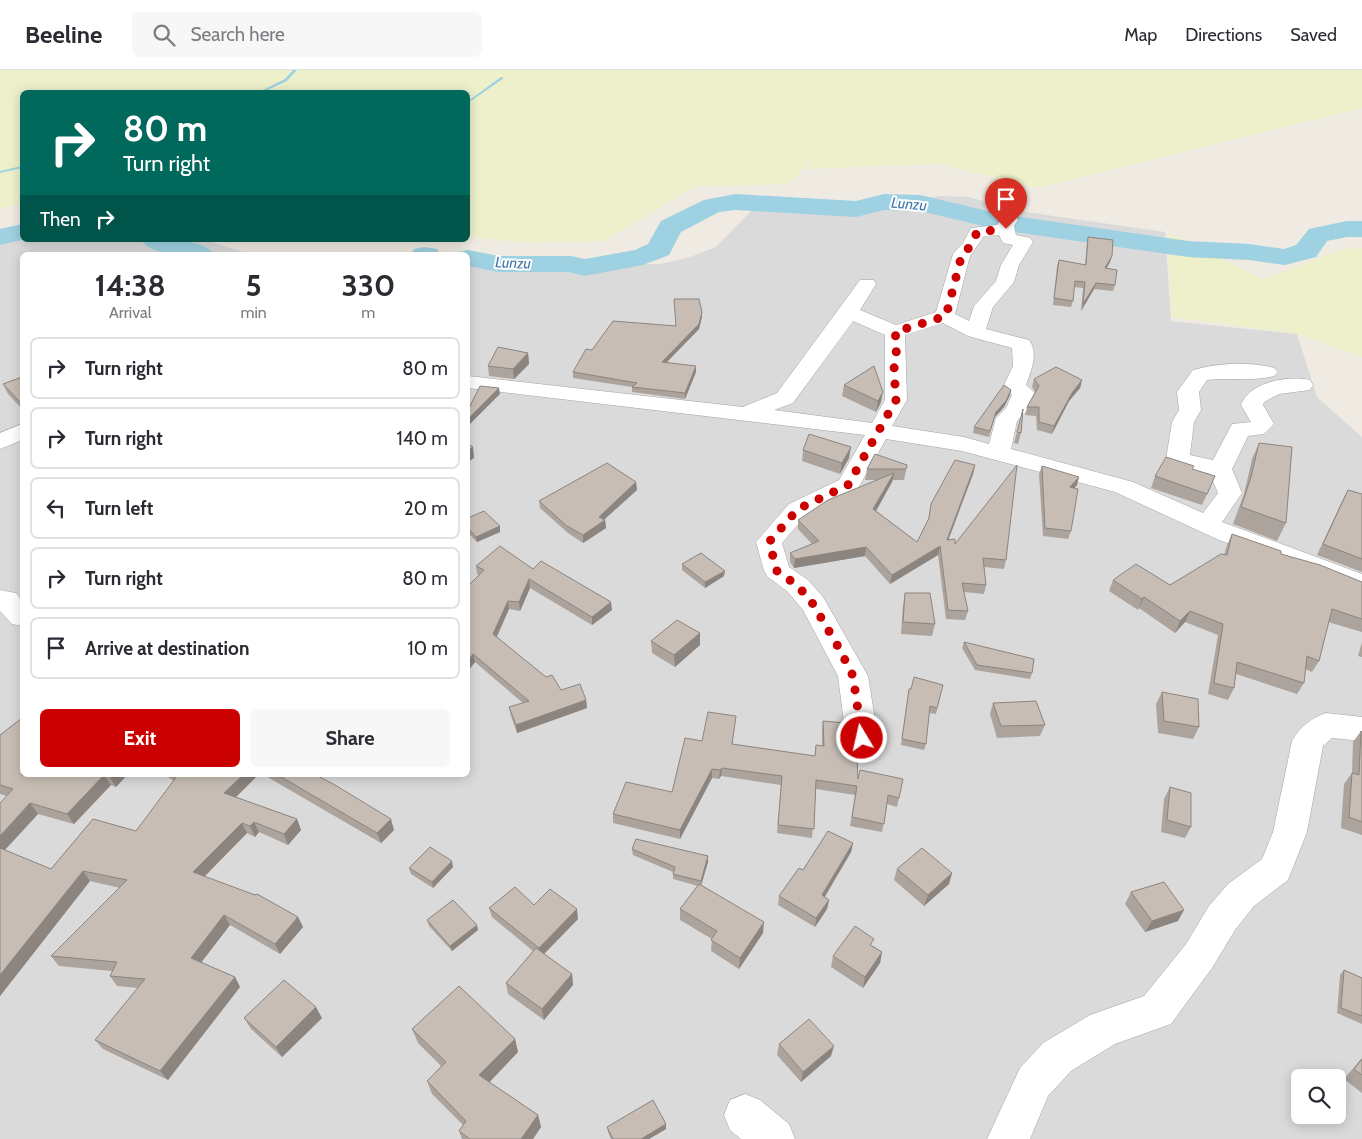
<!DOCTYPE html>
<style>
body{margin:0;font-family:Cabin,sans-serif;background:#f7f7f7;color:#2b2b33;height:100vh;display:flex;flex-direction:column;font-size:19px;white-space:nowrap}
*{box-sizing:border-box;margin:0}
p{font-size:16px;color:#7c7c81}
.icon{flex:none;width:28px;height:28px;fill:none;stroke:currentColor;stroke-width:2;stroke-linecap:round;stroke-linejoin:round}
.map{position:relative;flex:1;overflow:hidden}
.side{position:absolute;left:20px;top:182px;width:450px;height:525px;display:flex;flex-direction:column;background:#fff;border-radius:8px;box-shadow:0 2px 12px #0003}
.side>*{flex:none}
.guide{position:absolute;left:20px;top:20px;width:450px;height:152px;border-radius:8px;box-shadow:0 2px 12px #0003;background:#00695c;color:#fff;overflow:hidden}
.fabs{position:absolute;left:1291px;top:999px;display:grid;gap:10px}
.fabs a{display:grid;place-items:center;width:55px;height:55px;border-radius:8px;background:#fff;box-shadow:0 2px 12px #0003;font-size:25px}
.pin{position:absolute;display:grid;place-items:center;width:42px;height:42px;color:#fff;margin:-51px -21px;border-radius:50% 50% 50% 0;rotate:-45deg;box-shadow:0 0 5px #0007}
.pin .icon{rotate:45deg}
.me{position:absolute;width:55px;margin:-28px;rotate:351deg;stroke-linejoin:round;filter:drop-shadow(0 0 4px #0008)}
.turn{display:flex;align-items:center;gap:18px;height:105px;padding:0 20px;font-size:22px}
.turn .icon{width:65px;height:65px;stroke-width:2.5}
.turn b{display:block;font-size:35px;line-height:42px}
.then{display:flex;align-items:center;height:48px;padding:0 20px;background:#0003;gap:10px;font-size:19px}
.eta{display:flex;justify-content:space-evenly;align-items:center;height:85px;text-align:center}
.eta b{font-size:30px;font-weight:700;line-height:35px}
.primary-button{display:flex;gap:10px;margin-top:auto;padding:10px 20px}
.primary-button a{flex:1;height:58px;border-radius:8px;background:#ca0100;color:#fff;font-size:20px;font-weight:700;line-height:58px;text-align:center}
.primary-button a+a{background:#f7f7f7;color:#2b2b33}
ul{padding:0;list-style:none}
li{display:flex;align-items:center;gap:15px;height:62px;margin:0 10px 8px;padding:0 10px;border:2px solid #e1e1e2;border-radius:8px}
li div{flex:1}
li b{display:block;font-size:19px}
li em{font-style:normal}
header{display:flex;align-items:center;gap:30px;box-sizing:border-box;height:70px;padding:0 25px;background:#fff;border-bottom:1px solid #e1e1e2}
header strong{font-size:24px}
nav{display:flex;gap:28px;margin-inline-start:auto;font-size:18px}
.search{width:350px;height:45px;background:#f7f7f7;display:flex;align-items:center;gap:12px;box-sizing:border-box;padding:0 18px;border-radius:8px;color:#7c7c81;font-size:19px}
.map>svg:first-child{display:block}
</style>
<header>
<strong>Beeline</strong>
<div class="search"><svg class="icon" aria-label="search" viewBox="0 0 24 24"><circle cx="10" cy="10" r="6"/><path d="M15 15l6 6"/></svg>Search here</div>
<nav><a>Map</a><a>Directions</a><a>Saved</a></nav>
</header>
<div class="map">
<svg width="1362" height="1069" viewBox="0 0 1362 1069">
<rect width="100%" height="100%" fill="#efebe2"/>
<!-- residential -->
<path fill="#dbdada" fill-rule="evenodd" d="M941,126L968,127L1026,142L1165,162L1171,251L1297,264L1317,327L1362,367V1069H0V172L22,168V170H205L253,185H22V705H468V185H418L444,183L616,194H661L690,187L716,177L753,139L778,129L796,128L875,135ZM1300,1008H1338V1045H1300Z"/>
<!-- farmland -->
<path fill="#edf0cb" d="M0,0H701L735,41L702,0H1362V38L1037,118L937,94L805,99L837,61L789,114L694,117L604,171L525,173L468,166V22H22V135L0,138Z
M1167,162L1263,209L1343,179L1362,178V287L1297,264L1172,247Z"/>
<g fill="none" stroke-linecap="round" stroke-linejoin="round">
<!-- stream -->
<path fill="#9ed1e1" fill-rule="evenodd" d="M293,0H297L287,11L263,22H259L285,9Z
M501,7L504,8L468,33V31Z
M22,96V98L0,103V101Z"/>
<!-- river -->
<path fill="#9ed1e1" fill-rule="evenodd" d="M736,124L856,131L884,124L920,125L1000,144L1188,171L1249,174L1284,179L1296,175L1309,159L1347,151H1362V167H1347L1327,171L1316,187L1285,195L1249,190L1188,187L1000,160L920,141L884,140L856,147L736,140L719,142L681,162L669,185L643,195L584,206L569,202H499L468,196V185H456L458,182L468,180L499,186H571L585,189L635,180L648,174L661,151L704,130Z
M22,154V170L0,175V159Z
M141,170C161,170 202,167 215,185C194,185 153,188 141,170Z
M424,177L437,179L441,185H410L414,179Z"/>
<defs>
<path id="minor" d="M1010,145L1016,146L1018,150L1014,156L1016,165L1030,168L1033,172L1019,195L1014,212L993,237L986,259L1029,270C1039,283 1031,301 1026,315L1035,323L1026,342L1017,351L1011,379L1133,412L1203,443L1218,423L1210,404L1170,394L1166,389L1172,352L1179,340L1177,322L1193,300C1217,293 1250,291 1274,298L1278,302L1274,306C1253,312 1229,307 1207,310L1199,322L1201,340L1194,352L1190,385L1213,390L1232,354L1251,352L1241,335C1249,312 1288,305 1310,310L1313,315L1310,320L1279,324L1264,332L1263,335L1274,354L1264,364L1248,366L1232,399L1242,423L1222,452L1362,504V524L1315,504L1219,470L1115,422L962,381L886,369L857,420L807,444L782,473L789,497L808,510L823,527L868,606L878,668L873,677L862,680L851,677L846,668L838,606L803,540L788,522L768,507L764,501L756,472L789,434L839,410L865,365L468,318V306L743,337L777,323L860,210H874L876,214L860,240L896,255L936,242L953,184L963,173L971,158L997,155L1004,146ZM999,165L1003,173L1013,175L1001,195L996,211L974,236L969,251L955,244L970,186L984,166ZM853,251L885,265V330L872,353L774,340L793,333ZM943,253L968,266L1012,278L1013,296L1003,317L1012,325L1006,338L996,348L989,374L964,367L892,356L907,330L905,265Z
M22,354V370L0,379V363Z
M0,520L16,523L22,531V556L12,554L0,541Z
M1326,643L1362,647V671L1332,668L1323,676L1307,762L1288,810L1254,836L1235,860L1212,898L1171,954L1115,974L1071,1001L1048,1026L1030,1069H987L1020,998L1043,973L1090,945L1144,926L1186,874L1209,836L1228,814L1262,789L1273,762L1292,671C1300,657 1311,648 1326,643Z
M745,1024L760,1030L789,1054L795,1069H741L730,1060L724,1045L730,1030Z"/>
</defs>
<!-- minor casing -->
<use href="#minor" stroke="#a4a4a4" stroke-width="1"/>
<!-- minor -->
<use href="#minor" fill="#fff" fill-rule="evenodd"/>
</g>
<!-- wall -->
<path fill="#aba39c" d="M1088,167L1112,186L1110,192L1106,199L1115,215L1113,221L1094,219L1081,241L1083,218L1074,217L1073,231L1071,237L1053,235L1057,196L1059,190L1085,195L1087,173Z
M702,242V247L699,259L667,292L696,302L685,329L632,322V317L573,308V302L592,280L675,256Z
M528,283L529,294L514,309L489,306L488,296Z
M22,307V339L8,324L3,314Z
M1034,309L1082,310L1080,318L1069,331L1052,364L1037,360L1036,346L1025,345L1027,337L1035,322L1032,317Z
M844,315L881,332L876,342L842,326Z
M1011,320L1010,325L1004,337L994,348L989,367L973,363L974,357Z
M1023,339L1021,363L1018,374L1014,373Z
M1259,373L1286,453L1277,471L1233,454L1244,424L1252,389Z
M803,380L849,388L840,404L802,391Z
M907,395L904,410H893L876,441L917,472L928,450L931,434L975,395L973,404L948,470L955,474L1006,490L1004,499L984,497L986,515L984,524L964,522L968,541L965,550L946,549L938,485L890,514L865,486L794,498L790,492V483L812,474L798,459V450L877,410H865L867,399Z
M1042,396L1077,415L1074,418L1071,461L1068,469L1043,466L1039,404Z
M1155,406L1210,418L1202,435L1151,418Z
M636,412L637,420L604,450H605L606,458L583,473L568,463L540,438L539,431Z
M1348,420L1362,424V502L1317,485L1342,431Z
M468,448L500,456V462L477,472L468,463Z
M1232,464L1281,484L1362,512V562L1328,552L1319,591L1312,602L1305,599L1304,613L1297,624L1236,604L1234,618L1228,630L1208,624L1218,565L1185,552L1175,563L1139,538L1138,540L1109,521L1113,510L1170,515L1224,485L1227,475Z
M682,494L724,506L705,518L682,500Z
M476,496L533,499L612,540L592,555L530,518L520,541L509,539L497,567L561,620L586,630L587,638L517,663L511,646L509,637L523,633L475,592L468,601V516L479,505L477,504Z
M905,523L935,554L932,566L901,564L903,535Z
M700,563V575L675,597L652,583L651,571Z
M964,572L1032,603L1030,609L975,600L962,578Z
M1362,572V587L1358,586Z
M943,615L936,644L929,643L926,674L924,680L901,675L909,619Z
M1162,622L1199,657L1193,669L1158,663L1156,634Z
M993,633L1045,655L1040,666L997,668L990,644Z
M22,648V705H127L116,717L111,715L74,754L38,744L5,780L51,799L93,749L136,761L174,711L165,705H258L236,727L297,749L301,760L288,775L259,762L255,767L247,763L204,807L255,825L257,824L298,847L303,857L280,884L230,855L201,892L235,907L240,917L168,1010L103,979L95,970L138,918L117,916L110,906L112,901L59,896L51,886L120,818L90,811L0,926V733L7,726L0,724V665Z
M823,651L858,708L899,728L897,737L887,734L882,762L850,756L855,725L816,719L812,768L777,763L781,715L721,706L719,709L712,708L680,769L613,753V744L672,722L702,671L735,654L732,674L815,686L822,676V660Z
M1361,661L1362,662V765L1341,758L1344,714L1352,703L1353,672Z
M264,705H316L394,760L381,773Z
M1170,717L1191,757L1185,768L1161,762L1164,729Z
M853,773L851,782L825,827L829,830L827,839L815,857L778,835L779,826L803,800Z
M632,779L708,786V792L701,815L763,863L739,899L711,881L712,869L680,850V839L698,816L673,809V802L633,785Z
M453,797L433,818L411,804L409,798Z
M897,799L952,803L949,814L924,836L894,810Z
M1131,822L1178,851L1145,862L1125,834Z
M534,835L578,849L544,884L572,904L573,915L544,950L508,924L506,913L533,881L492,847L489,838Z
M427,850L478,860L452,881L429,856Z
M873,876L882,882L880,893L863,918L831,897L833,886Z
M1344,900L1362,908V954L1337,943L1340,905Z
M244,948H322L282,987L251,959Z
M412,959L515,969L518,982L489,1012L538,1045L541,1057L533,1069H462L459,1061L463,1055L432,1024L427,1011L441,996L418,973Z
M779,974L831,986L801,1012L777,985Z
M1362,988V1023L1344,1009Z
M607,1057L666,1059L649,1069H611L608,1062Z"/>
<!-- shaded-wall -->
<path fill="#8b847f" d="M1112,186L1110,192L1103,204L1105,198Z
M1096,213L1094,219L1081,241L1083,234Z
M702,242V247L699,259L662,297V292Z
M528,283L529,294L514,309L513,299Z
M696,296V302L685,329V323Z
M1082,310L1080,318L1069,331L1052,364L1054,356L1072,323Z
M499,318L500,324L469,355L468,349Z
M1011,320L1010,325L1004,337L994,348L989,367L996,342Z
M883,322L881,332L876,342L878,331Z
M22,331V337L20,332Z
M473,377L474,388L468,392V380Z
M851,377L849,388L840,404L842,393Z
M975,395L973,404L945,479L947,470Z
M894,403L892,412L872,448L873,439Z
M1079,407L1077,415L1068,425L1070,417Z
M636,412L637,420L600,453L605,450L606,458L583,473V465L599,447Z
M500,456V462L477,472L476,467Z
M940,476L938,485L890,514L892,505Z
M866,477L865,486L794,498L795,489Z
M725,501L724,506L705,518V512Z
M529,509L530,518L520,541L519,532Z
M1144,527L1139,538L1138,540L1142,529Z
M508,531L509,539L494,572L493,564Z
M611,532L612,540L592,555V547Z
M1190,541L1185,552L1175,563L1180,551Z
M700,563V575L675,597L674,585Z
M473,584L475,592L468,601V591Z
M586,630L587,638L517,663L516,655Z
M722,698L721,706L719,709L720,700Z
M712,699V708L680,769V760Z
M104,705L111,715L74,754L67,744Z
M111,705H127L116,717L109,706Z
M243,705H258L229,734L224,723Z
M30,733L38,744L0,785V766Z
M297,749L301,760L288,775L284,764Z
M391,749L394,760L381,773L377,763Z
M254,752L259,762L255,767L250,756Z
M242,753L247,763L198,813L193,802Z
M853,773L851,782L820,834L822,825Z
M708,786V792L701,816V811Z
M452,791L453,797L433,818L432,812Z
M83,801L90,811L0,926V905Z
M952,803L949,814L924,836L928,825Z
M829,830L827,839L815,857L816,848Z
M577,839L578,849L541,887L539,878Z
M1184,840L1178,851L1145,862L1152,851Z
M224,845L230,855L197,898L191,888Z
M298,847L303,857L280,884L275,874Z
M764,852L763,863L739,899L740,888Z
M477,855L478,860L452,881L450,876Z
M882,882L880,893L863,918L865,907Z
M572,904L573,915L544,950L542,939Z
M235,907L240,917L168,1010L160,1001Z
M316,937L322,948L282,987L276,977Z
M515,969L518,982L483,1019L479,1005Z
M834,976L831,986L801,1012L803,1002Z
M538,1045L541,1057L533,1069H521Z
M666,1054V1059L649,1069H641Z"/>
<!-- building -->
<path fill="#c7bdb5" stroke="#8b847f" d="M1088,167L1113,170L1112,186L1105,198L1117,200L1115,215L1096,213L1083,234L1085,212L1075,211L1073,231L1054,228L1059,190L1086,195Z
M674,229H699L702,242L699,254L662,292L696,296L685,323L632,317L637,313L573,302L586,279L592,280L613,251L676,256Z
M498,277L528,283L513,299L488,296Z
M874,296L883,322L878,331L844,315Z
M1056,297L1082,310L1072,323L1054,356L1039,352V337H1027L1039,316L1034,309Z
M22,307V331L20,332L3,314Z
M1004,315L1011,320L1006,331L996,342L990,361L974,357Z
M480,316L499,318L468,349V340Z
M1023,339L1021,363L1017,362Z
M809,364L851,377L842,393L803,380Z
M1259,373L1292,377L1286,453L1241,437L1251,407Z
M468,374L473,377L468,380Z
M875,384L907,395L906,399H867Z
M1166,387L1194,396L1192,399L1215,406L1207,424L1155,406Z
M955,390L975,395L947,470L955,469V474L1017,395L1006,490L983,488L986,515L962,513L968,541L948,540L940,476L892,505L866,477L795,489L790,483L819,471L798,450L828,430L894,403L873,439L917,472L929,448L931,434Z
M607,393L636,412L599,447L605,450L583,465L567,456L539,431Z
M1042,396L1079,407L1070,417L1078,419L1071,461L1045,458Z
M1348,420L1362,424V489L1323,474Z
M484,441L500,456L476,467L468,458V448Z
M1232,464L1281,481V484L1320,495L1362,512V549L1332,539L1319,591L1307,586L1304,613L1237,592L1234,618L1214,613L1223,554L1190,541L1180,551L1144,527L1142,529L1113,510L1136,494L1170,515L1221,484L1227,485Z
M500,476L533,499L541,491L611,532L592,547L529,509L519,532L508,531L493,564L546,607L552,605L561,620L580,614L586,630L516,655L509,637L529,631L473,584L468,591V516L484,500L476,496Z
M701,483L725,501L705,512L682,494Z
M905,523H930L935,554L903,552Z
M677,550L700,563L674,585L651,571Z
M964,572L1034,589L1032,603L977,595Z
M914,607L943,615L937,638L930,636L926,674L902,669L909,619H911Z
M1162,622L1198,629L1199,657L1164,651Z
M1036,631L1045,655L1001,656L993,633Z
M708,642L736,646L732,674L815,686L816,675L824,676L823,651L845,653L851,669L856,671L858,709L860,700L903,709L899,728L888,725L884,754L852,747L857,716L816,710L814,759L778,755L782,706L722,698L720,700L712,699L680,760L613,744L626,712L672,722L685,668L702,671Z
M22,648V705H104L67,744L30,733L0,766V733L13,719L0,715V665Z
M1361,661L1362,662V752L1349,747L1352,703L1359,705Z
M176,705H243L224,723L297,749L284,764L254,752L250,756L242,753L193,802L255,825L257,824L298,847L275,874L224,845L191,888L235,907L160,1001L95,970L145,909L110,906L117,892L51,886L127,810L83,801L0,905V778L51,799L93,749L136,761L177,706Z
M278,705H316L335,715L391,749L377,763Z
M1170,717L1191,723V757L1167,750Z
M828,761L853,773L822,825L829,830L816,848L779,826L799,798L803,800Z
M636,769L708,786L701,811L673,804L675,797L632,779Z
M430,777L452,791L432,812L409,798Z
M922,778L952,803L928,825L897,799Z
M1164,812L1184,840L1152,851L1131,822Z
M699,814L764,852L740,888L711,870L717,861L680,839Z
M515,817L534,835L550,819L577,839L539,878L489,838Z
M453,830L477,855L450,876L427,850Z
M855,856L874,869L870,875L882,882L865,907L833,886Z
M536,878L572,904L542,939L506,913Z
M1344,900L1362,908V946L1341,938Z
M284,910L316,937L276,977L244,948Z
M459,916L515,969L479,1005L538,1045L521,1069H470L459,1061L466,1051L427,1011L446,992L412,959Z
M809,949L834,976L803,1002L779,974Z
M1362,989V1005L1354,999Z
M653,1030L666,1054L641,1069H613L607,1057Z"/>
<g fill="none" stroke-linecap="round" stroke-linejoin="round">
<!-- route -->
<path stroke="#ca0100" stroke-width="9" stroke-dasharray="0 16.2" d="M862,668L853,606L840,580L813,534L798,516L777,501L769,472L798,439L848,415L896,330L894,299L897,276L895,262L946,246L962,184L971,176L977,162L1006,159"/>
</g>
<g text-anchor="middle" stroke-width="4" stroke-linejoin="round" paint-order="stroke">
<!-- far-water labels -->
<g font-size="15" font-style="italic" fill="#4076ac" stroke="#fff">
<text transform="translate(909 134) rotate(5)" y="5">Lunzu</text>
<text transform="translate(513 193) rotate(2)" y="5">Lunzu</text>
</g>
</g>
</svg>
<div class="fabs">
<a><svg class="icon" aria-label="search" viewBox="0 0 24 24"><circle cx="10" cy="10" r="6"/><path d="M15 15l6 6"/></svg></a>
</div>
<div class="pin" style="left:1006px;top:159px;background:#d93025"><svg class="icon" aria-label="arrive" viewBox="0 0 24 24"><path d="M6 21V4h12l-3 4 3 4H6"/></svg></div>
<svg class="me" style="left:862px;top:668px" viewBox="-20 -20 40 40"><circle r="17" fill="#ca0100" stroke="#fff" stroke-width="3"/><path d="M0-11L8 9 0 5-8 9z" fill="#fff"/></svg>
<div class="guide">
<div class="turn"><svg class="icon" aria-label="right" viewBox="0 0 24 24"><path d="M7 20v-9h11M14 6l5 5-5 5"/></svg><div><b>80 m</b>Turn right</div></div>
<div class="then">Then<svg class="icon" aria-label="right" viewBox="0 0 24 24"><path d="M7 20v-9h11M14 6l5 5-5 5"/></svg></div>
</div>
<section class="side">
<div class="eta">
<div><b>14:38</b><p>Arrival</p></div>
<div><b>5</b><p>min</p></div>
<div><b>330</b><p>m</p></div>
</div>
<ul>
<li><svg class="icon" aria-label="right" viewBox="0 0 24 24"><path d="M7 20v-9h11M14 6l5 5-5 5"/></svg><div><b>Turn right</b></div><em>80 m</em></li>
<li><svg class="icon" aria-label="right" viewBox="0 0 24 24"><path d="M7 20v-9h11M14 6l5 5-5 5"/></svg><div><b>Turn right</b></div><em>140 m</em></li>
<li><svg class="icon" aria-label="left" viewBox="0 0 24 24"><path d="M17 20v-9H6M10 6l-5 5 5 5"/></svg><div><b>Turn left</b></div><em>20 m</em></li>
<li><svg class="icon" aria-label="right" viewBox="0 0 24 24"><path d="M7 20v-9h11M14 6l5 5-5 5"/></svg><div><b>Turn right</b></div><em>80 m</em></li>
<li><svg class="icon" aria-label="arrive" viewBox="0 0 24 24"><path d="M6 21V4h12l-3 4 3 4H6"/></svg><div><b>Arrive at destination</b></div><em>10 m</em></li>
</ul>
<div class="primary-button"><a>Exit</a><a>Share</a></div>
</section>
</div>
